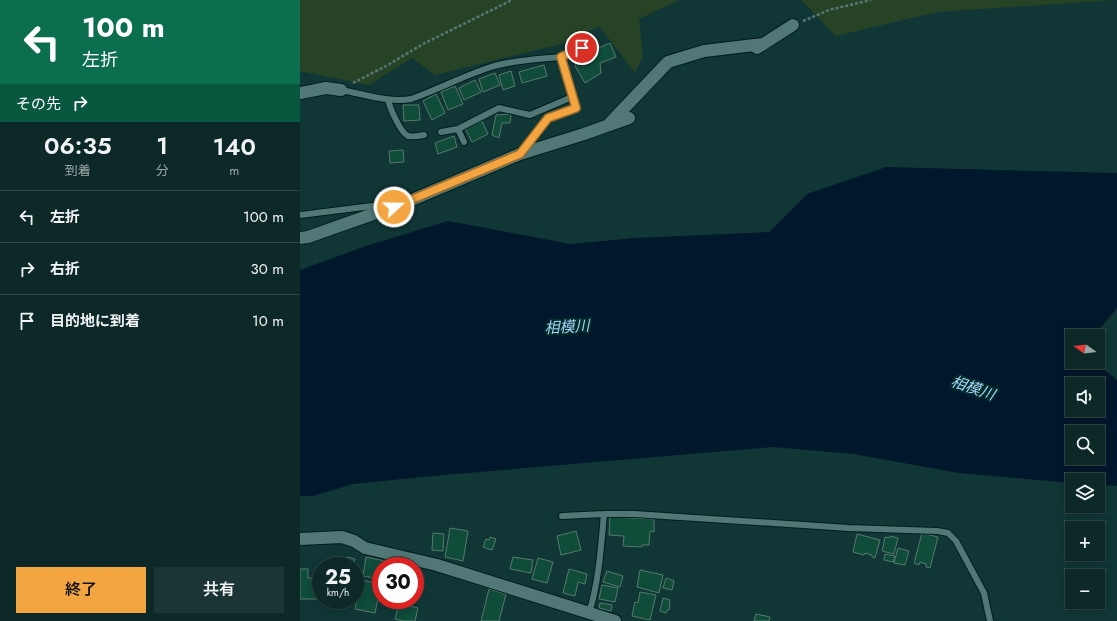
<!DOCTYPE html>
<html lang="ja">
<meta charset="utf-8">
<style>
body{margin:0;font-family:Jost,"Noto Sans JP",sans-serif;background:#1a3534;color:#f1f3f6;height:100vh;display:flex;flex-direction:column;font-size:15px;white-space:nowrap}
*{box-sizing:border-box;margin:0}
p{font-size:13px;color:#9aa6a8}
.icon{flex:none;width:22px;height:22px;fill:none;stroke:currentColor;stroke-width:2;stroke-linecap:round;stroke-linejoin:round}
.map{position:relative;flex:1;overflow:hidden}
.sheet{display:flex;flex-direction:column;background:#0c2928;width:300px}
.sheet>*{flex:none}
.banner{background:#0b6e4f;color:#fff;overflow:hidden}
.needle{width:26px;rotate:284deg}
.fabs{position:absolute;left:765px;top:329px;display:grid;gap:8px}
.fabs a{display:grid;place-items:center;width:40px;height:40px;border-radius:0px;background:#0c2928;box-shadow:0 2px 10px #0003,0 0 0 1px #2c4545;font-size:20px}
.speed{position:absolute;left:12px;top:557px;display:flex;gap:8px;font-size:20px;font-weight:700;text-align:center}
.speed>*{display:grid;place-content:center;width:52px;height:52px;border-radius:50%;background:#0c2928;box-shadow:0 2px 10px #0003,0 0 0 1px #2c4545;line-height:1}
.speed small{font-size:10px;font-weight:400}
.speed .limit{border:6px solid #d22;background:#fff;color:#111}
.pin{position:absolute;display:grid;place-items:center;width:34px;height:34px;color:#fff;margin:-17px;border:2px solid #fff;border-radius:50%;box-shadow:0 1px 4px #0007}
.me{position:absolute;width:44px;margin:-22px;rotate:69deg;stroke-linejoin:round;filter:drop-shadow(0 0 3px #0008)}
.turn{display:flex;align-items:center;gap:14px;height:84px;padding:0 16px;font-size:18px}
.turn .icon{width:52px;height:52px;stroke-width:2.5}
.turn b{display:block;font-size:28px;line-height:34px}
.then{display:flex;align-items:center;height:38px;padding:0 16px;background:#0003;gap:8px;font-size:15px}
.eta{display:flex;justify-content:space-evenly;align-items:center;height:68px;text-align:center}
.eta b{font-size:24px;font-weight:600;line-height:28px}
.button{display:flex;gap:8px;margin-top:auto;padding:8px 16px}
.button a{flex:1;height:46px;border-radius:0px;background:#f2a541;color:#111;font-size:16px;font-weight:600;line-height:46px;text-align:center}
.button a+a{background:#1a3534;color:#f1f3f6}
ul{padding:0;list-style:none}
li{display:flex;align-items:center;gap:12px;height:52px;padding:0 16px;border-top:1px solid #2c4545}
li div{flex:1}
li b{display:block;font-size:15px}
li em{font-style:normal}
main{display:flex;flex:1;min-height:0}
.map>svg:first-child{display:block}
</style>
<main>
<section class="sheet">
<div class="banner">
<div class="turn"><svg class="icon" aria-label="left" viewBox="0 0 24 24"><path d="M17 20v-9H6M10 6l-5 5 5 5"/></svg><div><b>100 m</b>左折</div></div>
<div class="then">その先<svg class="icon" aria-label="right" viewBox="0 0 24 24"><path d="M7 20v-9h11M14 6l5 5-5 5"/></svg></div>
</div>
<div class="eta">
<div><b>06:35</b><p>到着</p></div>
<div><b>1</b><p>分</p></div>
<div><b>140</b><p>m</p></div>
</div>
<ul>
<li><svg class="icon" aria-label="left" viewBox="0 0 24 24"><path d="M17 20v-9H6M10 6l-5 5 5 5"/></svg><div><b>左折</b></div><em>100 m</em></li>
<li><svg class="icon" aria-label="right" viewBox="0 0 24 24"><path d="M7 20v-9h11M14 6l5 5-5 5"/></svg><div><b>右折</b></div><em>30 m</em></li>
<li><svg class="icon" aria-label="arrive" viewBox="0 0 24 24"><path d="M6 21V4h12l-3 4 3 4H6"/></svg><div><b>目的地に到着</b></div><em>10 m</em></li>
</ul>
<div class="button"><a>終了</a><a>共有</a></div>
</section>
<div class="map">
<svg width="817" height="621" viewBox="0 0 817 621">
<rect width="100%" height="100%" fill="#103736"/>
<!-- green -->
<path fill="#274326" d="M0,0H379L339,19L343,56L335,73L299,26L265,43L135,75L112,58L69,85L0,71Z
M501,0H814L637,12L536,36Z"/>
<!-- water -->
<path fill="#00182b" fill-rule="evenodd" d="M586,167L817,173V308L799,330L798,339V336H772V362H796V363L817,380V486L798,485V480H772V483L659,473L553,454L473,447L133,476L53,484L13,496H0V270L66,246L148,221L271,244L334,238L469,232L507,194ZM772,384H798V410H772ZM772,432H798V458H772Z"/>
<!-- building -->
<path fill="#0f4c3a" stroke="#57796c" d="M310,43L316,57L300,63L301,73L285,83L275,66L282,55Z
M244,65L247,76L222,83L219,72Z
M211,71L215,86L203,90L199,75Z
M195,73L200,85L183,92L179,79Z
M175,80L181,92L164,100L159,88Z
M155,86L163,104L148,110L141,92Z
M136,94L145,113L132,120L123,101Z
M103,105H119L120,120L104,121Z
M211,114L210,123H202L199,138L192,135L196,115Z
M182,121L188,134L172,142L165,128Z
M154,136L157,147L138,154L135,143Z
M103,150L104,162L90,163L89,151Z
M310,517L354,519V532L350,531L349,545H342V547L323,546L324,536L309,535Z
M150,528L168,531L163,561L145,557Z
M276,531L281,550L261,555L257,536Z
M133,533L144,534L143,551L132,550Z
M622,533L638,537L630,568L626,567V564L620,562L619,565L614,563Z
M557,534L580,540L575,558L572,557V555L565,553L564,555L553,552Z
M590,536L598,538L594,554L582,551L585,537L590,538Z
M190,537L196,539L192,550L183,547L186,539L189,540Z
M598,548L609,551L605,565L594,563Z
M585,554L595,556L593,562L584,560Z
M47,557L55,559L53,566H44Z
M66,557L85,561L84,566H81V579L63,576Z
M213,557L233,560L231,573L210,569Z
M238,558L253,562L247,583L232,579Z
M0,569H8V578H19L18,599H0Z
M269,569L287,574L285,584L278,582L275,596L263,593Z
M340,570L363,575L359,593L337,587Z
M307,571L323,576L320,587L303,582Z
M366,578L374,581L372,590L363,588Z
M61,580L81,584V599L78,598L75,613L55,609Z
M302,585L318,588L315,602L299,599Z
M189,589L206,594L199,621H181Z
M340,592L356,595L350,620L332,616L335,602L338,603Z
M363,598L370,600L369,603L370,604L369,610H367L366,613L360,611Z
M99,603L118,608L115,621H104L95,619Z
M300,603L312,605L311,611L299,608Z
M456,614L470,617L469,621H454Z"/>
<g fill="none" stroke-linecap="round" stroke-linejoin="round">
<defs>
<path id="lane" d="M261,57L292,43
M41,90C64,94 88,103 111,99C139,89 165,75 194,66C216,60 239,59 261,57L272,97L230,115L199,108L158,129L141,132
M88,100C90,108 100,132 108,136C113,137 119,136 124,135
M158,129L164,142
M221,152L248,118L276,108L272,97
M0,215L88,204
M262,516L304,514H334L549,528L637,531L648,533L656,541L684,593L690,621
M289,613C299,581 301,547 304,514"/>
<path id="street" d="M457,48L493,25
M0,93L26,88L41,90
M310,123L368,62L404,51L463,44
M0,238L8,237L107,202L220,154L284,134L329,118
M0,539L42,537L54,541L65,548L137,565L315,621"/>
</defs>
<!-- lane casing -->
<use href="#lane" stroke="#011d1d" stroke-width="8"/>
<!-- street casing -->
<use href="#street" stroke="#011d1d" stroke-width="14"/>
<!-- path -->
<path stroke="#577877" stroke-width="2.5" stroke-dasharray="3 2" stroke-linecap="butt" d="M503,21L529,10L571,0
M53,83L86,66L123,44L212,0"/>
<!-- lane -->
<use href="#lane" stroke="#517876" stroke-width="6"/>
<!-- street -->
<use href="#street" stroke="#517876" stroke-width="12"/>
</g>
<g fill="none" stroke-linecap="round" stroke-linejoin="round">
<defs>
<path id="route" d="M94,207L220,154L248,118L276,108L261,57L282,48"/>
</defs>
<!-- route casing -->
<use href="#route" stroke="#9d6b2a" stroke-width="10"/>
<!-- route -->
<use href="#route" stroke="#f2a541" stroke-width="7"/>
</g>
<g text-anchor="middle" stroke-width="4" stroke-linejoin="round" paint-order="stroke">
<!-- water labels -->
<g font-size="15" font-style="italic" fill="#a8d5f9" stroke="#032d2c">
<text transform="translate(267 327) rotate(-3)" y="5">相模川</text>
<text transform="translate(673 388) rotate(19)" y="5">相模川</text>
</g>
</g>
</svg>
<div class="fabs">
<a><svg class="needle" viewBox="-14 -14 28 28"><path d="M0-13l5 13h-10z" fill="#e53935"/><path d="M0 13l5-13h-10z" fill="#9aa6a8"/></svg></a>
<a><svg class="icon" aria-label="sound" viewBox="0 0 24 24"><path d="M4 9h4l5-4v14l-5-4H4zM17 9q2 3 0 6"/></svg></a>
<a><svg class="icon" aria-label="search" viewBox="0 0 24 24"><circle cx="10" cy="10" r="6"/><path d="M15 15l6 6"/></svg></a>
<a><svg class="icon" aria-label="layers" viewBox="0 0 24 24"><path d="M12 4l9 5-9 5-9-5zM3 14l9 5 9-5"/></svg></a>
<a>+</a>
<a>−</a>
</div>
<div class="speed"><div>25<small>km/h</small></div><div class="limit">30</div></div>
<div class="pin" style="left:282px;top:48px;background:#d93025"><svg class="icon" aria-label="arrive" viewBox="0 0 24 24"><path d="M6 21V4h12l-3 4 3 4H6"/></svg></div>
<svg class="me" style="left:94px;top:207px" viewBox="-20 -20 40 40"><circle r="17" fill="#f2a541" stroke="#fff" stroke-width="3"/><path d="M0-11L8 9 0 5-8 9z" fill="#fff"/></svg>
</div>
</main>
